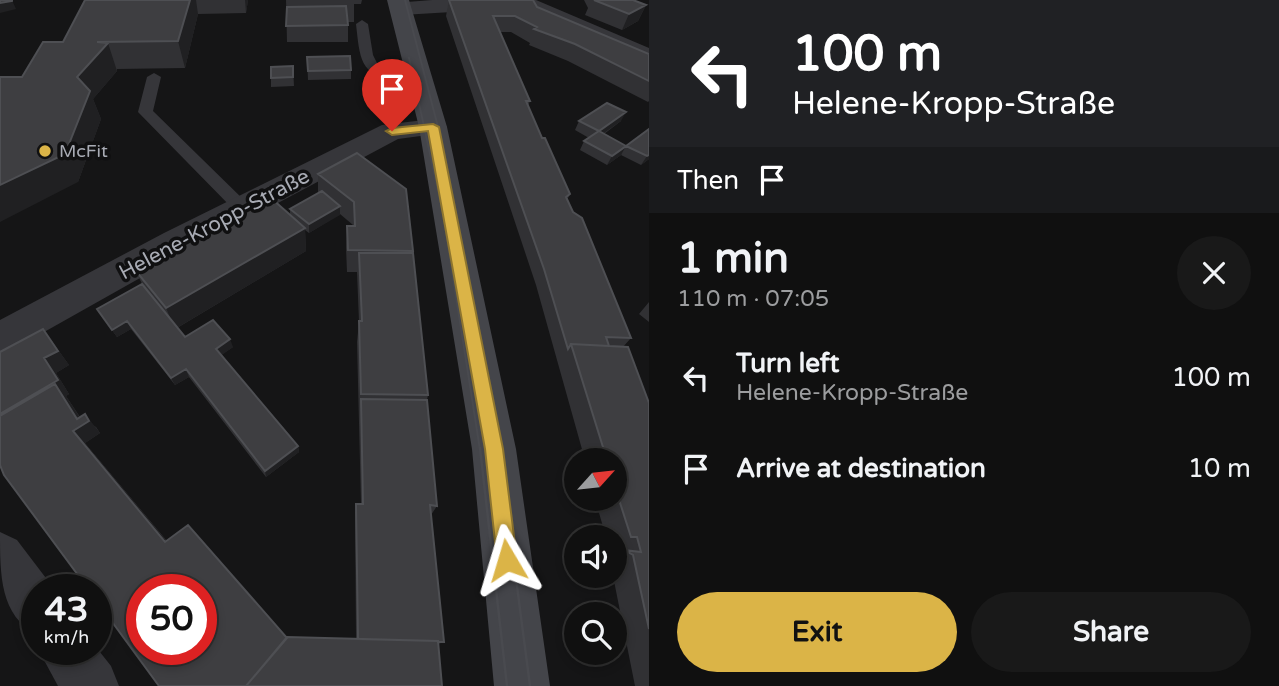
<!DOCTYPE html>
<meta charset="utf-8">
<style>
body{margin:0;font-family:"Varela Round",sans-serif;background:#191919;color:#f1f3f6;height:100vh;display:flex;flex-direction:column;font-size:26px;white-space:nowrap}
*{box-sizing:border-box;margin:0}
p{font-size:23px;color:#9c9d9f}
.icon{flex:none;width:38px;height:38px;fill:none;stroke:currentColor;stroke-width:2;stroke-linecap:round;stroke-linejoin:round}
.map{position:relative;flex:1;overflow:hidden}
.sheet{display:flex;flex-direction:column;background:#101010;width:630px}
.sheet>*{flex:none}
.top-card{background:#202124;color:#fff;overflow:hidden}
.needle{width:46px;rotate:63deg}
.buttons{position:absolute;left:564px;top:448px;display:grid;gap:14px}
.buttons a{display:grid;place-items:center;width:63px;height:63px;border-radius:50%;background:#101010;box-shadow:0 4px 10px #0003,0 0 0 2px #303030;font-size:35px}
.speed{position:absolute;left:21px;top:574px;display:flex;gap:14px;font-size:35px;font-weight:700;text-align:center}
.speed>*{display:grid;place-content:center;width:91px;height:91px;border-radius:50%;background:#101010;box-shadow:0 4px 10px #0003,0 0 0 2px #303030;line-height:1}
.speed small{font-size:18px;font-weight:400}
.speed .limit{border:10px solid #d22;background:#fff;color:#111}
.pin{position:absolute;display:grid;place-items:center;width:60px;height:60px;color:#fff;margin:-72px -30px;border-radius:50% 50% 50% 0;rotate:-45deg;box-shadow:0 0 7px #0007}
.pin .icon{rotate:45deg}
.me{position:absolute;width:77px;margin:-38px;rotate:353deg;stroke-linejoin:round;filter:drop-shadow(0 0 5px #0008)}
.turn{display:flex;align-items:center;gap:24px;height:147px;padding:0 28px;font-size:32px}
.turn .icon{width:91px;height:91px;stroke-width:2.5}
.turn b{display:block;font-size:49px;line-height:60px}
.then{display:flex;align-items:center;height:66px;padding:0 28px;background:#0003;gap:14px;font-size:26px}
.round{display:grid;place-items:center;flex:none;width:74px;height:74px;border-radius:37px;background:#191919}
.head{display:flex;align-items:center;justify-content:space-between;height:119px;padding:0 28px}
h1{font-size:42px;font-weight:700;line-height:52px}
.action{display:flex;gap:14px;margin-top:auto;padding:14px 28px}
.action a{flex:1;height:80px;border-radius:42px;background:#dbb447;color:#111;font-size:28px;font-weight:700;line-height:80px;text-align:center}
.action a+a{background:#191919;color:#f1f3f6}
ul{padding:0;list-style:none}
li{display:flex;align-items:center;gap:21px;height:91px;padding:0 28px}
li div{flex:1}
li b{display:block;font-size:26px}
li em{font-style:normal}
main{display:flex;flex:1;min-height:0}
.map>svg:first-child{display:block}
</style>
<main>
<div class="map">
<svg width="649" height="686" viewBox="0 0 649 686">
<rect width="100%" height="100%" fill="#151516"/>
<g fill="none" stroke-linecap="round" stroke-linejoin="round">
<!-- service -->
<path fill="#36363a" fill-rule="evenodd" d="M362,20L368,24L373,55L379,67L391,72L425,78V84C416,86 406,83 397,82C359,75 360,58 356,24Z
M154,73L161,77L153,111L248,204L251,208L248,212H236L138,112L147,77Z"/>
<!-- minor -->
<path fill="#36363a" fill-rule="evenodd" d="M432,0H536L649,48V64L519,8L402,15L394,13L391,8L394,3Z
M433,119L443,121L447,127L443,133L398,139L188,251L14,349L0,354V320L164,233L382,125Z
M0,532L17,540L55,590H37V635C0,615 0,576 0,532Z
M96,647L111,666L119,686H58L38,649H96Z"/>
<!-- secondary -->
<path fill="#44454a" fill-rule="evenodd" d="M387,0H409L447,127L516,449L550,686H494L472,449L419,127Z"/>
<!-- tram-far1 -->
<path stroke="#494a4f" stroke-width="2" d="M405,0L438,127L499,450
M409,58L443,213L480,450"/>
<!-- tram -->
<path stroke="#494a4f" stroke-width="2.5" d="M480,448L507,686
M499,448L530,686"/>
</g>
<!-- wall -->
<path fill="#313134" d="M85,0H248L246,13L198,14L185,68L117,69V71L93,99L101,119L78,182L22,77L63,42Z
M286,0H362L361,4H354V22H348V42H287Z
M449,0L537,7L649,54V101L648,102L568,61L529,45L530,43L511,32H500L530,101L528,106L542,138L570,194L567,200L631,338L623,347L649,403V686H635L613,576H614V555L617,554L615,548H614V537H606L595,499H614V460H585L536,285L446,16Z
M584,0H633L646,5L638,21L622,30L585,15L588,8Z
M307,57L351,70V79L308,80Z
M293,66L294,86L271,87V78Z
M579,121H621L604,134L626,146L621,155L607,165L580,150L584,141L589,138L575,130Z
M649,129V159L641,165L621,155L626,146Z
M357,153L413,251L428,395L427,400L437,506L431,515L444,642L438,644L442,686L96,600L43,329L69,365L56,373L69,394L66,396L80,417L96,427L100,433L85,443L167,541L287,638L356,639L355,513L356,504H361L357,342L359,322L357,272H347L346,248L347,226H353V225L340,214L309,233L305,230L306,251L177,328L185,337L233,347L221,355L298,446L299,452L266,477L189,377L175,385L131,329L117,337L97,309L142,284L136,271L290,215V209L318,193V174Z
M649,302V322L639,314Z"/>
<!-- shaded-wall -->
<path fill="#202022" d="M0,0H12L16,9L0,13Z
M190,0H196L198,14L185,68L178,41Z
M245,0H248L246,13Z
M646,5L638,21L622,30L629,14Z
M108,43L117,71L93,99L101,119L78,182L0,222V185L77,77Z
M626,112L621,121L594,140L599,131Z
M626,146L621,155L607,165L612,156Z
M649,155V159L641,165L647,156Z
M340,206V215L309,233V224Z
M305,228L306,251L175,329L166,308Z
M127,321L131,329L117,337L112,330Z
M43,329L69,365L56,373L69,394L66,396L84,424L85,414L100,433L85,443L174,550L0,420V414L44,358Z
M230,339L233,347L219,357L216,349Z
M186,369L189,377L175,385L171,378Z
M298,446L299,452L266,477L265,471Z"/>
<!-- building -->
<path fill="#3e3e41" stroke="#4e4f53" stroke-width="2" fill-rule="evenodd" d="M0,0H12V1L0,3Z
M85,0H190L178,41L97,42L108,43L77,77L90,91L65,154L0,185V77H22L43,42H63Z
M449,0H533L537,7L649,54V81L575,44L534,29L537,27L515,16H493L530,101H526L542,138H545L570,194L566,197L573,212L582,218L631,338L606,337L609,346L571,344L568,349L544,269Z
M594,0H633L646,5L629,14Z
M346,6L348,25L286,26L287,7Z
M350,56L351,70L308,71L307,57Z
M293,66V77L271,78V67Z
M607,103L626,112L599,131L579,121Z
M649,129V155L647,156L626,146Z
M599,131L626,146L612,156L584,141Z
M357,153L406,189L413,251L348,250L347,226H355L354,202L318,174Z
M322,191L340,206L309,224L290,209Z
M271,198L305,228L166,308L136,271Z
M359,253H413L428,395L361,394L359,321H362Z
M142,284L185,337L213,320L230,339L216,349L298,446L265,471L186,369L171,378L127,321L112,330L97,309Z
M43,329L58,351L44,358L58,380L0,414V352Z
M571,344L628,347L649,403V629L633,555L624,550L641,552L637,537H631L614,484V460H607Z
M55,384L77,419L85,414L89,421L73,431L165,542L188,525L287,638L246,686H159L96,600V590H89L4,475L0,465V416ZM142,590H201V649H142Z
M361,399L427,400L437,506L430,505L444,642H438V641L358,639L356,504H363Z
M287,637L438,641L442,686H246Z"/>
<!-- route -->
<path fill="#dbb447" stroke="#8e752e" stroke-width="2" d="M433,124L439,127L503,449L517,560L514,567L507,570L500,567L497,560L485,449L428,131L392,135L386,131L392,128Z"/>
<!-- markers -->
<circle fill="#dbb447" stroke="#101011" stroke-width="2.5" cx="45" cy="151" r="7"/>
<g text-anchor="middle" stroke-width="7" stroke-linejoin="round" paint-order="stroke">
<!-- far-poi labels -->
<g font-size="18" fill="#a8abb4" stroke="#101011" text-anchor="start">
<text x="59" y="157">McFit</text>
</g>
<!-- street labels -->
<g font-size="21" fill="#a8abb4" stroke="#101011">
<text transform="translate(214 224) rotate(-28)" y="7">Helene-Kropp-Straße</text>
</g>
</g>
</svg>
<div class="buttons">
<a><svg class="needle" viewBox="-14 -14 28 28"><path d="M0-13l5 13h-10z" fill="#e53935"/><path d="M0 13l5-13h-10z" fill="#9c9d9f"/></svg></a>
<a><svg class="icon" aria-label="sound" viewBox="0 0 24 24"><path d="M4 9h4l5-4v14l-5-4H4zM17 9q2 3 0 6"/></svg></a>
<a><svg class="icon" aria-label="search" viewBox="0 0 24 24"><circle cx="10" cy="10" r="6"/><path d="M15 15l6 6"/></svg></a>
</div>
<div class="speed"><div>43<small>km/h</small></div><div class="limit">50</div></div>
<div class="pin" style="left:392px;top:131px;background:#d93025"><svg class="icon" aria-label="arrive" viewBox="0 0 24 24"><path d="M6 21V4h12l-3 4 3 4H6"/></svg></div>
<svg class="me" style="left:507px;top:560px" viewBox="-20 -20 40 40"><path d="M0-17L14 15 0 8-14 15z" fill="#dbb447" stroke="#fff" stroke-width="4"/></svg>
</div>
<section class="sheet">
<div class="top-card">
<div class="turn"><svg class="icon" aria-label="left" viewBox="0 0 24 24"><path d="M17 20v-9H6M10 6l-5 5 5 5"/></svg><div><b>100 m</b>Helene-Kropp-Straße</div></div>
<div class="then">Then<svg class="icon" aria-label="arrive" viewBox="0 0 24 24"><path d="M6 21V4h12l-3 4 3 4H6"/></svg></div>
</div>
<div class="head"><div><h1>1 min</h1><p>110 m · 07:05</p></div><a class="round"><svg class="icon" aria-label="close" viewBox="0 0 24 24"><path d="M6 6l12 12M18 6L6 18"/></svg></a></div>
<ul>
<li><svg class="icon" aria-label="left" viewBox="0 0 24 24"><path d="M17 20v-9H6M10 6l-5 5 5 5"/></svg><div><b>Turn left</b><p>Helene-Kropp-Straße</p></div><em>100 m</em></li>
<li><svg class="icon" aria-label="arrive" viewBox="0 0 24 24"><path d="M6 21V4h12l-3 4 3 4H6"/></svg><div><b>Arrive at destination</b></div><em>10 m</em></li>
</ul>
<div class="action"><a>Exit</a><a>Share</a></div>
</section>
</main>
